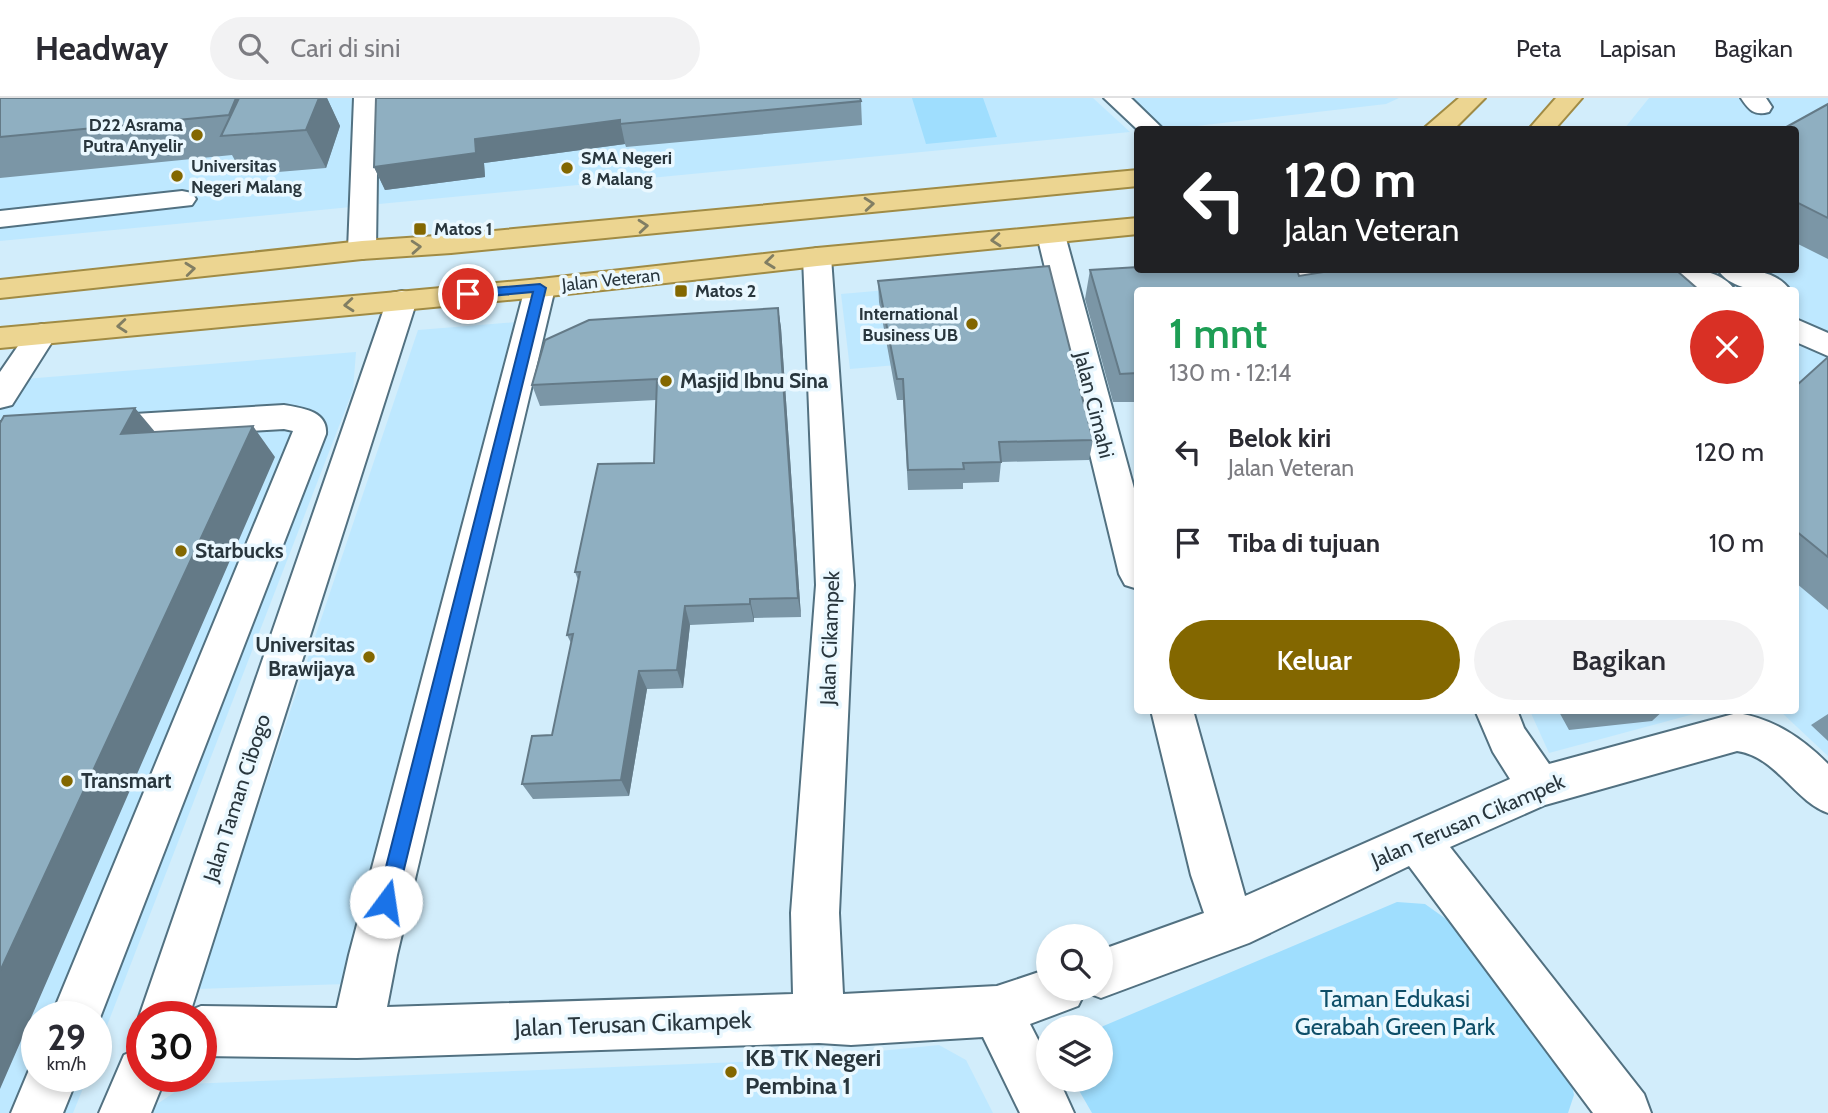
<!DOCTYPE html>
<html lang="id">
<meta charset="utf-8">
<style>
body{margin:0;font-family:Cabin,sans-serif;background:#f2f2f3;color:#2b2b33;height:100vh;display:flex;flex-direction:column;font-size:26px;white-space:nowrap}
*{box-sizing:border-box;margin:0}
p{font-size:23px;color:#7c7c81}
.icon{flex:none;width:38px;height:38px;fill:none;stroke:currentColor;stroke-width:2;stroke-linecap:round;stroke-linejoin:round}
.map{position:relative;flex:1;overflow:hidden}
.drawer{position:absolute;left:1134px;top:189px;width:665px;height:427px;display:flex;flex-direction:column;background:#fff;border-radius:7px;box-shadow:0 4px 10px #0003}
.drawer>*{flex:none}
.top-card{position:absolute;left:1134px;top:28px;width:665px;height:147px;border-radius:7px;box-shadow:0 4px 10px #0003;background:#202124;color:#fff;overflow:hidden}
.buttons{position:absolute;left:1036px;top:826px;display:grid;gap:14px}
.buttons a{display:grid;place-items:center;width:77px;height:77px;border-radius:50%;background:#fff;box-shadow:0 4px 10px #0003;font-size:35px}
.speed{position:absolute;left:21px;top:903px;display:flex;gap:14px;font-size:35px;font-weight:700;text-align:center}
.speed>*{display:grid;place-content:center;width:91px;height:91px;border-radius:50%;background:#fff;box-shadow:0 4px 10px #0003;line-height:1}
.speed small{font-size:18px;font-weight:400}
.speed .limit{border:10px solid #d22;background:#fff;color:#111}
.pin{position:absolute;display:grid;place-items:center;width:60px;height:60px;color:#fff;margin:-30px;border:4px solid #fff;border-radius:50%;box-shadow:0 2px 7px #0007}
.me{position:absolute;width:77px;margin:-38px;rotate:14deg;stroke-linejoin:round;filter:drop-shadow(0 0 5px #0008)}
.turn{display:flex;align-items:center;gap:24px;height:147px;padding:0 35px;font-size:32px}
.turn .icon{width:91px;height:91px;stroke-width:2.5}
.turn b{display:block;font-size:49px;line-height:60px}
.round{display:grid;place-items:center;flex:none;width:74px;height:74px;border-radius:37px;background:#f2f2f3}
.overview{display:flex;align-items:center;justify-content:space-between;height:119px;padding:0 35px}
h1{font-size:42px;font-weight:600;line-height:52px;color:#1e9e55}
.action{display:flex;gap:14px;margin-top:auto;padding:14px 35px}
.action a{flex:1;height:80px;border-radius:42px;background:#836700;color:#fff;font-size:28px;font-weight:600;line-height:80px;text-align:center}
.action a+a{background:#f2f2f3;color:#2b2b33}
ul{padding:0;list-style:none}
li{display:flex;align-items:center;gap:21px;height:91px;padding:0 35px}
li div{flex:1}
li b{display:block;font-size:26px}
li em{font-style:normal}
header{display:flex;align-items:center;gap:42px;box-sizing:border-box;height:98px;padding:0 35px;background:#fff;border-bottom:2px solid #e1e1e2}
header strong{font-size:33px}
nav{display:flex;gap:38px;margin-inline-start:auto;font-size:24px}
.search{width:490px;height:63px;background:#f2f2f3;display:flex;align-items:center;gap:18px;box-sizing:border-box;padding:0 24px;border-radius:38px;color:#7c7c81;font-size:26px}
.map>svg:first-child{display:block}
</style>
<header>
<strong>Headway</strong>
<div class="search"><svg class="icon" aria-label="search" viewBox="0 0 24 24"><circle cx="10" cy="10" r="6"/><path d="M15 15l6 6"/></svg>Cari di sini</div>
<nav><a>Peta</a><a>Lapisan</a><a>Bagikan</a></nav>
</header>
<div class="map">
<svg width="1828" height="1015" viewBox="0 0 1828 1015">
<rect width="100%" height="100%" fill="#d2edfb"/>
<!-- built -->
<path fill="#bee8ff" d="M0,0H357L351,109L0,143Z
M379,0H1093L1130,34L379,106Z
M1124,0H1399L1386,6L1162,32Z
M1649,0H1828V658L1780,613L1796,612V192H1336L1326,172H1796V32L1624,31Z
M1050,178L1073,252L850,271L841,196Z
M516,224L346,886L197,891L418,232Z
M356,254L353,292L96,956V919H37V978H88L73,1015H0V283Z
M1530,613H1705L1549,655Z
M939,947L966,962L993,1015H153L157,1006L187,986L791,962Z"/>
<!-- green -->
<path fill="#9fdefe" d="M912,0H983L997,39L926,46Z
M1397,804L1425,806L1456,828L1569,972L1574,997L1568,1015H1092L1073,982H1101V929Z"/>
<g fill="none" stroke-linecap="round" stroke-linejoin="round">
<defs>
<path id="minor" d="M354,0H378L376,152L372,158L362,161L352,158L348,152Z
M1104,0H1131L1164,32H1138Z
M1741,0H1766L1772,9L1769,14C1754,18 1749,12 1741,0Z
M182,93L192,95L196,101L192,107L0,129V113Z
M1051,129L1061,131L1065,137L1138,405V491L1125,487L1119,476L1037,137L1041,131Z
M817,150L827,153L831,159L854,487L839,815L843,896L997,888L1048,871V891H1101V852L1204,815L1191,777L1151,612H1193L1245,798L1510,681L1493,654L1475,612H1517L1524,630L1549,666L1737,615C1774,621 1802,640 1828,666V715C1793,702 1777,659 1737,653L1545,707L1450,749L1644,996L1651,1015H1593L1409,768L1249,845L1101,900L1085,894L1078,908L1030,926L1048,961V982H1059L1074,1015H1020L983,939L851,947L819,945L357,960L201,958V919H142V926L139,919L387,202L391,195L402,193L413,195L417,202L191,912L201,908L337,910L349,857L525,190L530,183L540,181L550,183L555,190L397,857L387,909L793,896L791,815L816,487L803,159L807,153Z
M1289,172H1318L1328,192H1298Z
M1664,172C1687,170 1720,170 1735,192C1712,194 1679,194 1664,172Z
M1718,172C1741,170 1775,170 1790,192C1767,194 1733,194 1718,172Z
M1796,221L1828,235V258L1796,244Z
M42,226L53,229L57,236L12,307L0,310V274L31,229Z
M284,307C302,310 328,313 326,336L96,930V919H51L293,333L284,331L0,348V324Z
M142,949V978H166L151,1015H99L124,957Z
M37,959V978H78L63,1015H11L34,960Z"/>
<path id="major" d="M1459,0H1485L1453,32H1422Z
M1556,0H1582L1554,32H1528Z
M1138,72V88L451,155L362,161L0,200V182L362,143L451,137Z
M1138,120V136L817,168L540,199L0,250V230L540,181L817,150Z"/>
</defs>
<!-- minor casing -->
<use href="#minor" stroke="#527181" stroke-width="4"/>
<!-- major casing -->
<use href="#major" stroke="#a08b44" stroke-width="4"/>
<!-- minor -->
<use href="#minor" fill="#fff" fill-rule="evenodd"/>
<!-- major -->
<use href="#major" fill="#ecd591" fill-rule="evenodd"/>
</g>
<!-- wall -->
<path fill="#7b96a6" d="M0,0H327L340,28L326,70L243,77L232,57L0,80Z
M376,0L861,3L862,27L626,49L625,46L484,65L485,79L385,92L374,69Z
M1828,6V161L1796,145V32Z
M1090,172L1299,178L1644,174L1138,192V304H1113L1085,201Z
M878,183L1093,342L1089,362L1001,364L999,384L963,385V391L908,392L903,302H897L879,204Z
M778,210L781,230L801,519L754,520V524L690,527L683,590L647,591L629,698L533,701L522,686L552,637L571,545L567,537L578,482L575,474L654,365L656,302L540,308L532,287Z
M1828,259V512L1796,485V288Z
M1558,612H1664L1652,623L1569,632Z
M1828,616V643L1811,627Z"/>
<!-- shaded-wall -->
<path fill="#647a87" d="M236,0H271L240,37L229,17Z
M319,0H327L340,28L326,70L306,32Z
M620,22L625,46L484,65L485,79L385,92L374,69L475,41Z
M778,210L781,230L801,519L798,500Z
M135,310L161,341L121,336Z
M253,328L275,359L0,991V873Z
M750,501L754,520V524L750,506Z
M685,508L690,527L683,590L677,572Z
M639,573L647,591L629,698L621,682Z"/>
<!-- building -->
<path fill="#8fafc1" stroke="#647a87" stroke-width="2" d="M0,0H236L229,17L0,39Z
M239,0H319L306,32L221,38Z
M376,0H860L861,3L620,26V22L475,41L476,55L374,69Z
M1828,6V120L1796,104V32H1781Z
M1049,168L1093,342L999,344L1001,364L963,365L964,371L908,372L903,281H897L878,183Z
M1138,169V172H1297L1299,178L1336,172H1641L1644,174L1658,172H1676L1699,192H1138V275L1120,276L1090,172Z
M778,210L798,500L750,501V506L685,508L677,572L639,573L621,682L522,686L532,638L552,637L573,536L567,537L580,474H575L598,366L654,365L657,281L532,287L545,242L589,222Z
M1828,259V459L1796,433V288Z
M135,310L121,336L253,328L0,873V325L4,318Z"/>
<!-- one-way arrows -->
<defs><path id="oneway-chevron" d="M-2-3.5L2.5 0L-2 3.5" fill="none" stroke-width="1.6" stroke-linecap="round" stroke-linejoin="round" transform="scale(1.75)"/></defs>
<g stroke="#817e63">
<use href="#oneway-chevron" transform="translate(869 106) rotate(-5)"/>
<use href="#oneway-chevron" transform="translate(643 128) rotate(-5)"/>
<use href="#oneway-chevron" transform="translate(996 142) rotate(175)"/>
<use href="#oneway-chevron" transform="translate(416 149) rotate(-4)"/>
<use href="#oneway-chevron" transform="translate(770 164) rotate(174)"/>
<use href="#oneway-chevron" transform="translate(190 171) rotate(-6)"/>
<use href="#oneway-chevron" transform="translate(349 207) rotate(175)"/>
<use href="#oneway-chevron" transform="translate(122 228) rotate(175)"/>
</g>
<!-- route -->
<path fill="#1a73e8" stroke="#114b97" stroke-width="2" d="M540,186L546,190L396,804L393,811L386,814L380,811L377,804L533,194L468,200L462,196L468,192Z"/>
<!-- markers -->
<g fill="#836700" stroke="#eaf8ff" stroke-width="2.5">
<circle cx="197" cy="37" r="7"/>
<circle cx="567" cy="70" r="7"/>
<circle cx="177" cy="78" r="7"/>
<rect x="413" y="124" width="14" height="14" rx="3.5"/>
<rect x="674" y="186" width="14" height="14" rx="3.5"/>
<circle cx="972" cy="226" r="7"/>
<circle cx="666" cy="283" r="7"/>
<circle cx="181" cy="453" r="7"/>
<circle cx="369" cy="559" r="7"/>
<circle cx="67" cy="683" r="7"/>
<circle cx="731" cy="974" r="7"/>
</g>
<g text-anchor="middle" stroke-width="7" stroke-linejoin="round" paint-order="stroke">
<!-- far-poi labels -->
<g font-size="18" font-weight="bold" fill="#29363d" stroke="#eaf8ff" text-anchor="start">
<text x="183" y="33" text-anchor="end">D22 Asrama<tspan x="183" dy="21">Putra Anyelir</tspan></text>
<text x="581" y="66">SMA Negeri<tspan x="581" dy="21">8 Malang</tspan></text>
<text x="191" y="74">Universitas<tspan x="191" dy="21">Negeri Malang</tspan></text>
<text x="434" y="137">Matos 1</text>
<text x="695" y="199">Matos 2</text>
<text x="958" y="222" text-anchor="end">International<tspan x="958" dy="21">Business UB</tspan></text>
</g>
<!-- far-street labels -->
<g font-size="18" fill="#29363d" stroke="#eaf8ff">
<text transform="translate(611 182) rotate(-6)" y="6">Jalan Veteran</text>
</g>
<!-- poi labels -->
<g font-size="21" font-weight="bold" fill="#29363d" stroke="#eaf8ff" text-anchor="start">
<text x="680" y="290">Masjid Ibnu Sina</text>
<text x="195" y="460">Starbucks</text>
<text x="355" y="554" text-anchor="end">Universitas<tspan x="355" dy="24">Brawijaya</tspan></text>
<text x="81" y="690">Transmart</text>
</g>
<!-- street labels -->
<g font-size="21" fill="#29363d" stroke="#eaf8ff">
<text transform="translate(1094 307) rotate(76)" y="7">Jalan Cimahi</text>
<text transform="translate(830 540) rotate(-88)" y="7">Jalan Cikampek</text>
<text transform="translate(237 700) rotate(-72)" y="7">Jalan Taman Cibogo</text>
<text transform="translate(1468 723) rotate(-23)" y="7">Jalan Terusan Cikampek</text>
</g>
<!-- near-park labels -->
<g font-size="24" fill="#0e4e68" stroke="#eaf8ff">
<text x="1395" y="909">Taman Edukasi<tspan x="1395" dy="28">Gerabah Green Park</tspan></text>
</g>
<!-- near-street labels -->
<g font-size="24" fill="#29363d" stroke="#eaf8ff">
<text transform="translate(633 926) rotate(-2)" y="8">Jalan Terusan Cikampek</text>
</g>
<!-- near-poi labels -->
<g font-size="24" font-weight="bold" fill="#29363d" stroke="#eaf8ff" text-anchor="start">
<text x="745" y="968">KB TK Negeri<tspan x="745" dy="28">Pembina 1</tspan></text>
</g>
</g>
</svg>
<div class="buttons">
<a><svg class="icon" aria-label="search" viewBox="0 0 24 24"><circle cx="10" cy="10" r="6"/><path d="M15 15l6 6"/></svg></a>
<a><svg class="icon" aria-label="layers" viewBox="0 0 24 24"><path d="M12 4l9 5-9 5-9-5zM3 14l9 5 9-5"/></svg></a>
</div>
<div class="speed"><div>29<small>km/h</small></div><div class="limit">30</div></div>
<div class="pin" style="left:468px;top:196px;background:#d93025"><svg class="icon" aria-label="arrive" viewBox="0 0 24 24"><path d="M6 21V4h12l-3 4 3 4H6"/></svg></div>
<svg class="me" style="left:386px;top:804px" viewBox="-20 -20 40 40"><circle r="19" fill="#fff"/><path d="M0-13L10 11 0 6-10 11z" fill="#1a73e8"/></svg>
<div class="top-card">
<div class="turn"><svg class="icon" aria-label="left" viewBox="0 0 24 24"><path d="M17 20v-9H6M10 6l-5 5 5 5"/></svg><div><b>120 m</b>Jalan Veteran</div></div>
</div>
<section class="drawer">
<div class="overview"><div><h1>1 mnt</h1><p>130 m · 12:14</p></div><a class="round" style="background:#d93025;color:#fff"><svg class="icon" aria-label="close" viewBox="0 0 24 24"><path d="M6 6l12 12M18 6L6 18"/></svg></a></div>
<ul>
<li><svg class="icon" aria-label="left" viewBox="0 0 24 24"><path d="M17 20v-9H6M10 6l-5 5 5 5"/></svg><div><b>Belok kiri</b><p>Jalan Veteran</p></div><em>120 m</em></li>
<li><svg class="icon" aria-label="arrive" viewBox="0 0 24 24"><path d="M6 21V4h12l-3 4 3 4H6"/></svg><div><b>Tiba di tujuan</b></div><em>10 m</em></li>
</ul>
<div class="action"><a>Keluar</a><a>Bagikan</a></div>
</section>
</div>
